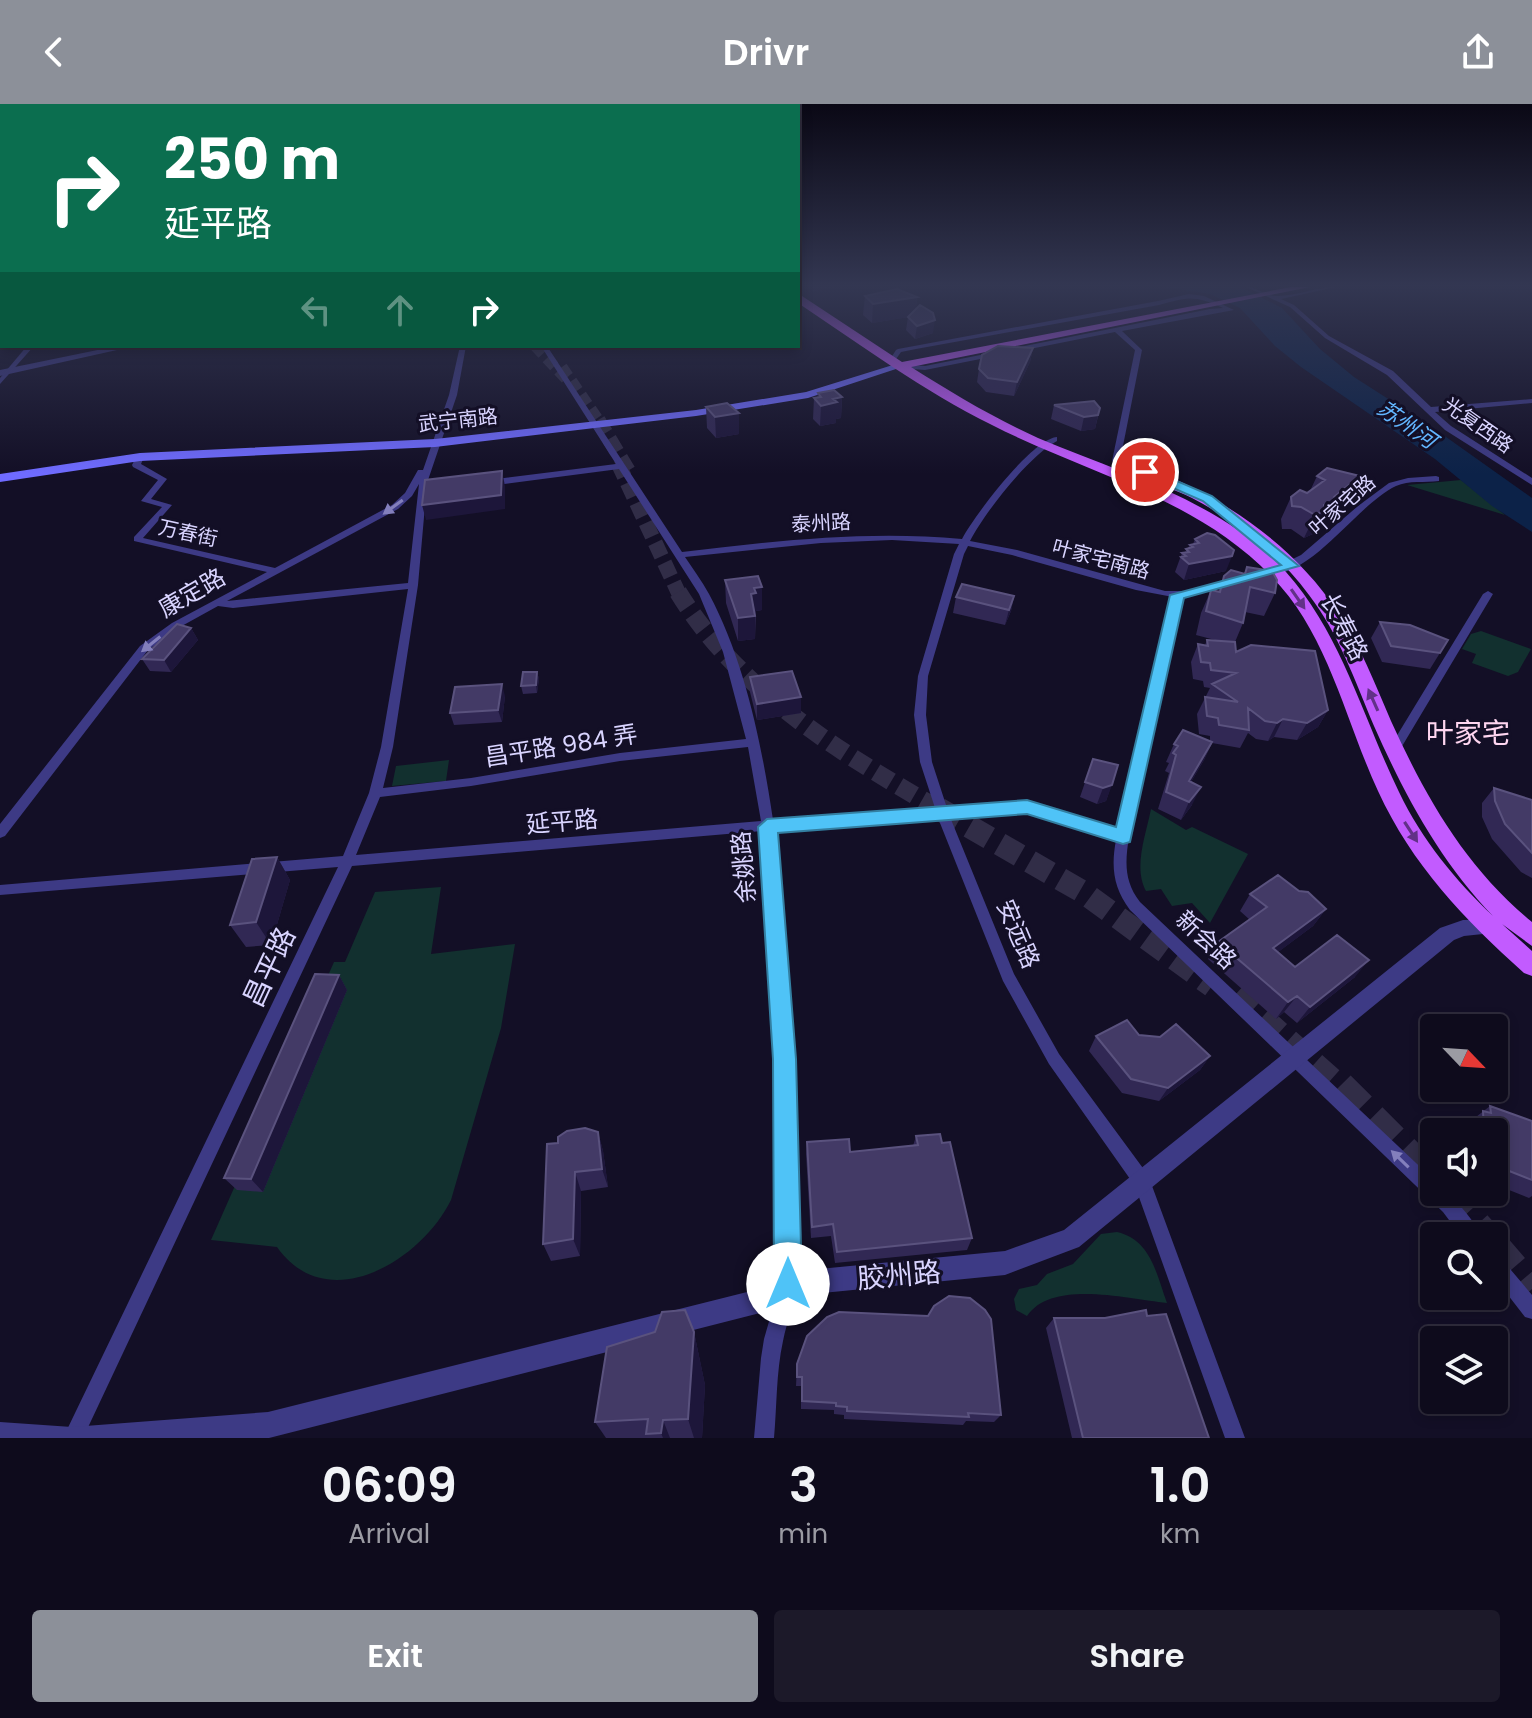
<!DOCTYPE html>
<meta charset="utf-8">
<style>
body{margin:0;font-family:Poppins,"Noto Sans SC",sans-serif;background:#1c1929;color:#f1f3f6;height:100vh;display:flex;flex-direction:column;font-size:30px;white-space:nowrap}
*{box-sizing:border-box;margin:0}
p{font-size:26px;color:#9b9ba3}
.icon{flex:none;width:44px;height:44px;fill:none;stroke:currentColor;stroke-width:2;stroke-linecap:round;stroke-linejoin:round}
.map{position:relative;height:1334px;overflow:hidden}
.side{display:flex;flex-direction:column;background:#0e0b1c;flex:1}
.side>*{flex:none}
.banner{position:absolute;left:0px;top:0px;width:800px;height:244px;box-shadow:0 4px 12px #0003,0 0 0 2px #2e2b3b;background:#0b6e4f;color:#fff;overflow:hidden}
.needle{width:52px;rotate:115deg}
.fabs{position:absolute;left:1420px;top:910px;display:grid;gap:16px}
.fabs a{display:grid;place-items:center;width:88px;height:88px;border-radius:8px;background:#0e0b1c;box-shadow:0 4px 12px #0003,0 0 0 2px #2e2b3b;font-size:40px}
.pin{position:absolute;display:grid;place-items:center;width:68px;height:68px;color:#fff;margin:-34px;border:4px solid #fff;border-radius:50%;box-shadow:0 2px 8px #0007}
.me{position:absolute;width:88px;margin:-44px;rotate:0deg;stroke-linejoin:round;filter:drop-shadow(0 0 6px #0008)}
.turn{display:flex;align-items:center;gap:28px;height:168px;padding:0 32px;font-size:36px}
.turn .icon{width:104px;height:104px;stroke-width:2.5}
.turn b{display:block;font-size:56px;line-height:68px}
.lanes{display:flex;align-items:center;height:76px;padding:0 32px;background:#0003;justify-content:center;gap:40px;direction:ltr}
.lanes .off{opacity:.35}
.eta{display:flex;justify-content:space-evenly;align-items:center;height:136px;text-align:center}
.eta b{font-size:48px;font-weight:600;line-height:56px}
.cta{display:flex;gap:16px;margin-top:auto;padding:16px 32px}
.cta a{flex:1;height:92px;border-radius:8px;background:#8c9099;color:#fff;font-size:32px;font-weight:600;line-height:92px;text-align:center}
.cta a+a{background:#1c1929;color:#f1f3f6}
header{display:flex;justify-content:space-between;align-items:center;height:104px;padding:0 32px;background:#8c9099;color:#fff;font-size:36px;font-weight:600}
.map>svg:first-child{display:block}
</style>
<header><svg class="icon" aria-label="back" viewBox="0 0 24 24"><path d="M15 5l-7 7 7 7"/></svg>Drivr<svg class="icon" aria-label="share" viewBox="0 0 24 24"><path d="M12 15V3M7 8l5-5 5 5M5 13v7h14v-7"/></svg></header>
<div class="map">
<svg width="1532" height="1334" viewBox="0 0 1532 1334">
<rect width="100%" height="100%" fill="#130f26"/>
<!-- green -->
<path fill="#12302f" d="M1461,376L1505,411L1407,381Z
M1481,527L1531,545L1518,568L1508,572L1472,559L1476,550L1462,545L1471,530Z
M449,656L446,677L392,682L396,662Z
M1151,705L1186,726L1192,723L1248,750L1210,819L1192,799L1172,802L1161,785L1146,787C1133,763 1146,731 1151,705Z
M441,783L431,850L515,840L501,924L451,1096C421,1157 327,1214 277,1143L211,1136L334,858H345L375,788Z
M1117,1128C1151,1136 1156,1169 1167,1199C1128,1195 1052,1175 1027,1212L1016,1206L1014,1195L1019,1185L1037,1181L1047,1170L1073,1160L1101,1130Z"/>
<!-- water -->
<path fill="#0c2248" d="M1165,183H1241L1282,204L1320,245L1354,273L1432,323L1532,394V428L1492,402L1435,355L1301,263L1275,242L1240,204L1210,190Z"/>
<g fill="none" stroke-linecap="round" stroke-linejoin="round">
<!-- trunk-tunnel-far4 -->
<path stroke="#312d47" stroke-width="11" stroke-dasharray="11 6" stroke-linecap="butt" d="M535,242L568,277
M562,263L600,318"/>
<!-- trunk-tunnel-far3 -->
<path stroke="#312d47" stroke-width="15" stroke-dasharray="15 7" stroke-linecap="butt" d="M598,316L629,368
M618,359L679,490"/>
<!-- trunk-tunnel-far2 -->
<path stroke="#312d47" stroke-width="18" stroke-dasharray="18 9" stroke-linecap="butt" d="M678,488C740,589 842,650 942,707"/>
<!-- trunk-tunnel-far1 -->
<path stroke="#312d47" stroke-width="23" stroke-dasharray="23 12" stroke-linecap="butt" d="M939,705L1083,788L1212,882
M1236,890L1342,984"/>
<!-- trunk-tunnel -->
<path stroke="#312d47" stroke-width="30" stroke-dasharray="30 15" stroke-linecap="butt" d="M1340,982L1434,1076
M1446,1088L1486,1132
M1494,1141L1532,1185"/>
<!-- minor -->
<path fill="#3d3a85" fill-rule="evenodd" d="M1246,183C1257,183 1266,192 1277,192C1297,192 1316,183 1336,183L1281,195L1294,201L1329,232L1393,267L1431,303L1532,295V299L1435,308L1451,322L1532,374V381L1445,326L1387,271L1325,234L1290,203Z
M1189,190L1204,192L1234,206L1122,227L1142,246L1120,357L1116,359L1112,357L1135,246L1115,228L925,266L900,264L896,262L900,260L925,262L1210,205L1223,204C1194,191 1189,193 1159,201L916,245L901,248L894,258L889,257L896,246L898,245L1158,197Z
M27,242H34L0,280V274Z
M460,242H466L457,291L427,379L418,481L393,643L383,684L471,674L620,649L746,635L723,548L699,490L619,365L489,382L485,379L489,376L616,360L541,242H547L682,448C775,437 867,426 962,435C974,412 1032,335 1057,333V337C1029,352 985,408 970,437L1017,446L1165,487H1189L1236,475L1241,478L1239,480L1182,493L1129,733C1125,758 1124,777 1140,798L1434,1076V1088H1447C1459,1100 1474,1116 1481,1132H1461L1443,1108L1130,806C1113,783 1111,763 1116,736L1027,708L950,713L1014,870L1059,950L1148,1071L1245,1334H1225L1135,1082L1049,960L1003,877L938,714L775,726C789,822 791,921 794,1018C796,1071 802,1125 797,1177C795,1198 787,1217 783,1237C776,1269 777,1302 774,1334H754L761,1254L764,1235L778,1186L781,1138L775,884L771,816L762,727L352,762L83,1334H63L338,763L0,791V781L343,752L369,689L381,643L408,485L233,504L218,502L180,523L148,546L5,732L0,734V720L140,542L172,519L267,468L134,437V433L162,403L141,397L158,376L133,363L132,361L137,351L144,353L141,360L167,375L151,395L172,401L143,434L275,464L392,401L405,389L418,366H423L449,291ZM419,380L408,479L227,497L398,405L412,392ZM892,436L959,440L954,450L918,572L914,611L920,658L935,704L773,716C762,642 745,557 709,490C702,477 693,465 685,453L821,439ZM968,442L1012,451L1136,486L1173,493L1118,727L1027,698L947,704L932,658L926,611L928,572L964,450ZM748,643L761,717L356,751L380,693L471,682L620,657Z
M1436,372L1439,373V377C1425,379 1409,376 1396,382C1355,402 1313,473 1266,471L1264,469L1301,451L1358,402L1389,379L1408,374Z
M1488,487L1493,490L1398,649H1390L1388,646L1390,643L1483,490Z
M1494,1150L1500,1153L1532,1191V1215L1525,1213L1494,1173Z"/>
<!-- tertiary -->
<path fill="#3d3a85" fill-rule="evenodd" d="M117,242H135L0,272V266Z
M1495,815L1502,818L1504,823L1502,828L1464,832L1454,836L1079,1143L1005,1171L792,1192L764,1208L269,1334H0V1318L72,1323L268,1308L759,1185L788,1168L1005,1147L1064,1126L1440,824L1463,816Z"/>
<!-- secondary -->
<path fill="#6f6bff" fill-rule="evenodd" d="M896,260L905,262L808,294L696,312L435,343L140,357L0,378V370L140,349L435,335L696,306L806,288Z"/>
<!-- primary -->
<path fill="#c25bff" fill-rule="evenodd" d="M1291,183H1310L911,263C952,289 994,314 1038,334C1123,370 1222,397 1286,468C1342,531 1363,614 1399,688C1422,736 1455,776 1493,812C1440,757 1405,692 1374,622C1355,577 1339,530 1309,491C1279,450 1236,417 1192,394C1175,385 1151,380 1137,368C1148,360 1169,372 1181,378C1244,408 1299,450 1338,508C1360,541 1375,580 1391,617C1426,694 1466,764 1532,818V842L1502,820L1532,847V872L1524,869C1464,815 1412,761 1378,687C1345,616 1328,529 1271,472C1195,393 1086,369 992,321C923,287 861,241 798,199V191L802,192L902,258Z"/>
</g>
<!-- wall -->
<path fill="#312854" d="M865,192L917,193L916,205L933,229L915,235L906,226L908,213L872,219L863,211Z
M1033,244L1030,258L1014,292L986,288L977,278L979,265Z
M818,289L842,293L841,314L836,315V319L820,322L813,315L814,294H817Z
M1054,301L1100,304L1095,325L1081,327L1051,315Z
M706,303L739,330L716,334L707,324Z
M1327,364L1349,394L1325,414L1321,423H1316L1313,430L1304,434L1291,425H1282L1281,415L1291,393L1307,389L1310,387L1317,372Z
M1195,435L1226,467L1184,476L1175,468L1182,449L1185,448L1190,441L1193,440Z
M1247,463L1275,489L1264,512L1245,508L1243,519L1235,538L1236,548L1328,606L1318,623L1297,636L1274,633L1268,637L1256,635L1248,629L1240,644L1212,639L1204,656L1191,678L1192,701L1181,716L1158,705L1169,669L1165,667L1169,659L1166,658L1174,640L1210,638V632L1199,630L1197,610L1210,584L1204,583L1203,577L1193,575L1191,558L1198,540L1205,541L1207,536H1215L1196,531L1201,509L1211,486L1218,488L1224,472L1244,470Z
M725,476L762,506L756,507L755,535L738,537L726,499Z
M1014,492L1011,507L1005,521L953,509L956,493Z
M1380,518L1448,536L1430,565L1382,558L1371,534Z
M191,524L198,536L171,568L150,567L142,555Z
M537,568L539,575L537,589L523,590L521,582Z
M750,573L801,593V609L757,616L750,588Z
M505,592L502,618L454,621L450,609Z
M1093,655L1118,661L1106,697L1097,700L1080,693Z
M1494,684L1532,696V774L1521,768L1492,735L1482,713V699Z
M277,753L290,776L271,841L246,843L230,821Z
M1299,787L1326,805L1313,822L1278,848L1295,863L1355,873L1297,919L1284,908L1276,915L1208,855L1218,838L1250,816L1240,807L1250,790Z
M339,871L347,886L263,1088L237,1086L224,1074Z
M1139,931L1210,952L1200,966L1159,997L1122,989L1089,947L1096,932Z
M1490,1002L1532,1017V1092L1529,1094L1494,1080V1028H1467V1020Z
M598,1028L603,1047L608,1083L581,1087L580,1152L551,1157L543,1140L558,1039Z
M916,1032L942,1039L972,1134L967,1146L835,1159L831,1132L811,1134L806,1050L807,1038L850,1048L913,1042Z
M1147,1212L1209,1334H1072L1046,1224L1054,1214H1105Z
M694,1228L705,1281L702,1334H606L595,1318Z
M797,1260L1001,1311L994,1318L966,1317L963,1321L844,1315V1311L834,1310V1306L801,1305V1282H796Z"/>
<!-- shaded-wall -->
<path fill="#1d163a" d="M812,183H832L812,188Z
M917,193L915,212L872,219L873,200Z
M935,216L933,229L915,235L917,222Z
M1033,244L1030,258L1014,292L1017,278Z
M842,293L841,314L836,315V319L820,322L821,302L833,295Z
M739,309V330L716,334L715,313Z
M1098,311L1095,325L1081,327L1084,313Z
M502,367L505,382V405L426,416L422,401Z
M1360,372L1349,394L1325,414L1334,393Z
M1324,407L1313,430L1304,434L1315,411Z
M1232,452L1226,467L1184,476L1189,460Z
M762,483V506L756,507V512L755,513V535L738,537V514L754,484Z
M1014,492L1011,507L1005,521L1009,506Z
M191,524L198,536L171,568L164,556Z
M537,568L539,575L537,589L536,581Z
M502,580L505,592L502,618L498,606Z
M801,593V609L757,616V600Z
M1328,606L1318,623L1297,636L1307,619Z
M1283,615L1274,633L1268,637L1277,619Z
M1212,638L1204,656L1181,695L1189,677Z
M1112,681L1106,697L1097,700L1103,684Z
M1201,683L1192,701L1181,716L1189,698Z
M277,753L290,776L271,841L256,818Z
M1326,805L1313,822L1261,861L1273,844Z
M1369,856L1355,873L1297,919L1310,903Z
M339,871L347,886L263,1088L251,1075Z
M1297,892L1284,908L1276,915L1288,898Z
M1210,952L1200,966L1159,997L1168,984Z
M598,1028L603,1047L608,1083L602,1065Z
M575,1068L581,1087L580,1152L573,1135Z
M694,1228L705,1281L702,1334H694L688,1315Z
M663,1316L670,1334H663L661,1329Z"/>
<!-- building -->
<path fill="#433a66" stroke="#5a527e" stroke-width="2" d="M897,185L917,193L873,200L865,192Z
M920,201L933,209L935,216L917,222L908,213Z
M998,242L1033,244L1017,278L988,274L979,265L982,251Z
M834,286L842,293L833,295L837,298L821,302L814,294L821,293L818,289Z
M1094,297L1100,304L1098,311L1084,313L1054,301Z
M727,299L739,309L715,313L706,303Z
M1327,364L1360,372L1334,393L1332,400L1324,401V407L1315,411L1301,403L1292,402L1291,393L1300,386L1307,389L1325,376L1317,372Z
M502,367L501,391L422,401L425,376Z
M1207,429L1215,431L1234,446L1232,452L1189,460L1181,453L1186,452L1182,449L1189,448L1186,445L1193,443L1190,441L1199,439L1195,435Z
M1247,463L1272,467L1277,476L1275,489L1250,483L1243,519L1206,507L1211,486L1220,488L1224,472L1231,466L1245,470Z
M758,472L762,483L754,484L756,489L751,490L755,512L738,514L725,476Z
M962,480L1014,492L1009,506L956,493Z
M1380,518L1410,521L1448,536L1440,549L1391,542Z
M177,520L191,524L164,556L142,555Z
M1207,536L1235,538L1236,548L1251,541L1315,547L1328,606L1307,619L1283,615L1277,619L1265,617L1248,604L1249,626L1219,621L1218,614L1207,612L1205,593L1238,598L1212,580L1236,569L1211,566L1210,559L1201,558L1198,540L1208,542Z
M792,567L801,593L757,600L750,573Z
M523,568H537L536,581L521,582Z
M502,580L498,606L450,609L455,583Z
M1183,626L1212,638L1189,677L1201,683L1189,698L1166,688L1176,651L1173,649L1178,642L1174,640Z
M1093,655L1118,661L1112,681L1103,684L1085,678Z
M1494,684L1532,696V749L1505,720L1495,697Z
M277,753L256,818L230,821L252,755Z
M1278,771L1299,787L1308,788L1326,805L1273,844L1295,863L1337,831L1369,856L1310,903L1297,892L1288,898L1218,838L1267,803L1250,790Z
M315,870L339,871L251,1075L224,1074Z
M1127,916L1139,931L1160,933L1176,920L1210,952L1168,984L1131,975L1096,932Z
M1490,1002L1532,1017V1076L1494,1061V1028H1484L1483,1007L1491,1009Z
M585,1024L598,1028L602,1065L575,1068L573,1135L543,1140L547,1040L558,1039V1033L567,1027Z
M940,1030L942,1039L950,1038L972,1134L837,1148L833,1120L812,1123L807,1038L849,1035L850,1048L918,1041L916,1032Z
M949,1192L970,1194L985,1206L991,1215L1001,1311L968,1309L969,1313L847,1307V1303L836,1302V1299L802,1297V1273H797V1260L807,1232L827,1213L839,1208L928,1212L934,1202Z
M685,1206L694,1228L688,1315L663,1316L661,1329L646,1330L648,1315L595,1318L607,1243L655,1228L662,1208Z
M1146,1206L1147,1212L1166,1210L1209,1334H1083L1054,1214H1105Z"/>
<!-- one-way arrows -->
<defs><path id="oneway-solid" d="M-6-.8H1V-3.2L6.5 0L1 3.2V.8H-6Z" transform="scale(2)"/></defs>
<g fill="#837fbc">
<use href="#oneway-solid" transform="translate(393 403) rotate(144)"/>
<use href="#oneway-solid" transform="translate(151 540) rotate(141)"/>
<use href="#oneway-solid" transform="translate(1400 1055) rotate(-136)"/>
</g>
<g fill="#623188">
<use href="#oneway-solid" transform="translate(1298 495) rotate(55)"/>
<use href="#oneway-solid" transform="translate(1373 596) rotate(-114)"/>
<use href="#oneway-solid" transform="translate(1411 728) rotate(57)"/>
</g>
<!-- sky -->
<linearGradient id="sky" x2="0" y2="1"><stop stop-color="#0a0815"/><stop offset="0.49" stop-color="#333752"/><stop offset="1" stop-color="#333752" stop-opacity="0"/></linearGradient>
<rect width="1532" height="370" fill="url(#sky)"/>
<!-- route -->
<path fill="#4fc3f7" stroke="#337fa1" stroke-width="2" d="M1141,365H1149L1212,392L1299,462L1184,494L1130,738L1123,740L1027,710L778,729L796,955L802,1180L798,1190L788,1194L778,1190L774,1180L773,955L758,723L767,715L1027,696L1116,723L1170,491L1281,461L1203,397L1141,370Z"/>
<g text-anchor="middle" stroke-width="6" stroke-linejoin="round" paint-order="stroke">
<!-- far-street labels -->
<g font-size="20" fill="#d9d4ff" stroke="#130f26">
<text transform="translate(458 316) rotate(-6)" y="7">武宁南路</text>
<text transform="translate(1478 321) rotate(35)" y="7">光复西路</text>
<text transform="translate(1342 401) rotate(-41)" y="7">叶家宅路</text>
<text transform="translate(821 419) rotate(-3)" y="7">泰州路</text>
<text transform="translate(188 429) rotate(12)" y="7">万春街</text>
<text transform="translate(1101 455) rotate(15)" y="7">叶家宅南路</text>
</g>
<!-- far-water labels -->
<g font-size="22" font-style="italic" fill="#62b6ff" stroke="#130f26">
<text transform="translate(1407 320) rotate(35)" y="8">苏州河</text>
</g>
<!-- street labels -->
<g font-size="24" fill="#d9d4ff" stroke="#130f26">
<text transform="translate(192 489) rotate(-30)" y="8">康定路</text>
<text transform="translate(1344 523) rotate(62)" y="8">长寿路</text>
<text transform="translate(561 642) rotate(-9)" y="8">昌平路 984 弄</text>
<text transform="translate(562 718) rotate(-5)" y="8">延平路</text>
<text transform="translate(744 763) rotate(-95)" y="8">余姚路</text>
<text transform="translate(1018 830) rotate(67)" y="8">安远路</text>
<text transform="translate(1206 836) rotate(43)" y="8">新会路</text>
</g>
<!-- quarter labels -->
<g font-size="28" fill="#ffd6f0" stroke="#130f26">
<text x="1468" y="639">叶家宅</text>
</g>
<!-- near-street labels -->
<g font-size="28" fill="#d9d4ff" stroke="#130f26">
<text transform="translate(269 863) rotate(-65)" y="10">昌平路</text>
<text transform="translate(899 1171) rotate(-5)" y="10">胶州路</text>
</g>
</g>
</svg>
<div class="fabs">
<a><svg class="needle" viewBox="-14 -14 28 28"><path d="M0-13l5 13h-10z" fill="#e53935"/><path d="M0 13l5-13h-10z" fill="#9b9ba3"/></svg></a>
<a><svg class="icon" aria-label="sound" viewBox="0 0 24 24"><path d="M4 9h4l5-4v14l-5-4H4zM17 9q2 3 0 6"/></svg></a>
<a><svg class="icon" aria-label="search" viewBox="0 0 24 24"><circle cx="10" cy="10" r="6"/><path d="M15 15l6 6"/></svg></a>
<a><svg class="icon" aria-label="layers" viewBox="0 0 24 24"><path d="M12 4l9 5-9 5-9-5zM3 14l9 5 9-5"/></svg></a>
</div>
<div class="pin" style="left:1145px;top:368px;background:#d93025"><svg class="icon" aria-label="arrive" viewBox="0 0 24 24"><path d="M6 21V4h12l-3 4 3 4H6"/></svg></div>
<svg class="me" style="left:788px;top:1180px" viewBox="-20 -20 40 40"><circle r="19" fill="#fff"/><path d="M0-13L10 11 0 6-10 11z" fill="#4fc3f7"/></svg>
<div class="banner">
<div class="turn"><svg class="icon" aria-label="right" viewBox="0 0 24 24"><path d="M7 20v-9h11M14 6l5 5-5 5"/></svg><div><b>250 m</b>延平路</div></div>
<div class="lanes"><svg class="icon off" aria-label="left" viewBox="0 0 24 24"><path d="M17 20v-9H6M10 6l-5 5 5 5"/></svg><svg class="icon off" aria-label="ahead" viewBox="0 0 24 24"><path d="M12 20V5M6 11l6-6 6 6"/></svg><svg class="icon" aria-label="right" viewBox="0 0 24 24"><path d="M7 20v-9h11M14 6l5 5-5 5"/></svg></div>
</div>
</div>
<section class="side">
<div class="eta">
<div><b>06:09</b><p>Arrival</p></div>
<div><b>3</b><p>min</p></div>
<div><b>1.0</b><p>km</p></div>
</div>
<div class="cta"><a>Exit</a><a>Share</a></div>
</section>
